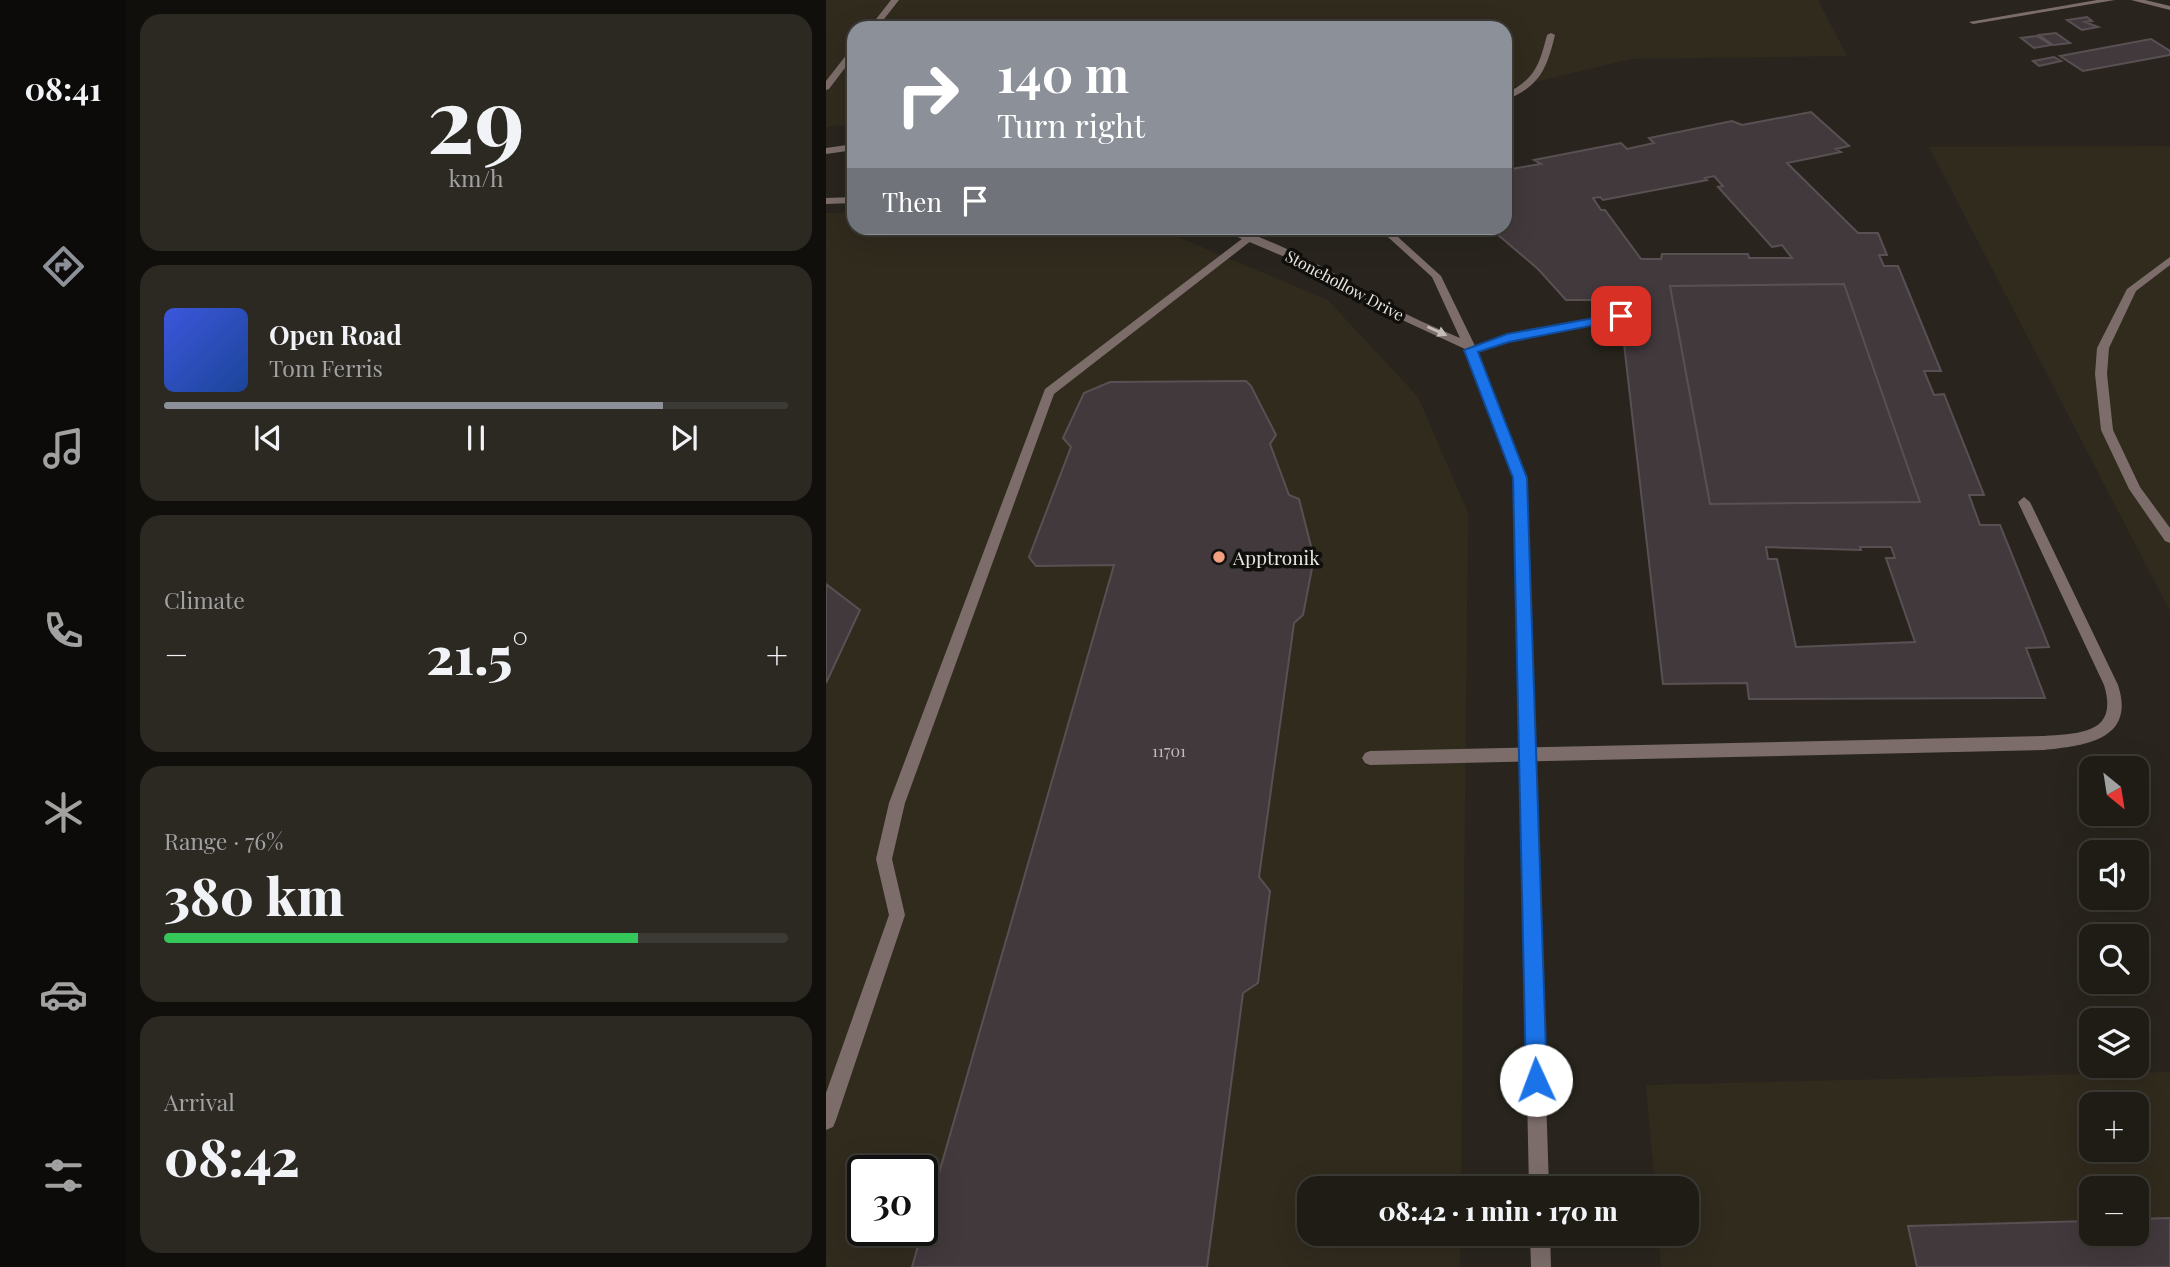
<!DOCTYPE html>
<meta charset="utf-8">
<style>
:root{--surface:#1f1c16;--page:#2c2923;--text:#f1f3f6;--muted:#a1a1a1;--line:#3c3a35;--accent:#8c9099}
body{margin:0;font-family:"Playfair Display",serif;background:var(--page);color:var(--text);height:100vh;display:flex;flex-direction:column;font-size:26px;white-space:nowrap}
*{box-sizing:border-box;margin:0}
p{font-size:23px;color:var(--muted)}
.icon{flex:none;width:38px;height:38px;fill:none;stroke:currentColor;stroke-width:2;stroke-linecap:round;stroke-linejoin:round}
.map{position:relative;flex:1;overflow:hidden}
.drawer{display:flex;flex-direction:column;gap:14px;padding:14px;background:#110f0c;width:700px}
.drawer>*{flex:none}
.top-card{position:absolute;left:21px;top:21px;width:665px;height:214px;border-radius:21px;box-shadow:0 7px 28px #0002,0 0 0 2px var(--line);background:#8c9099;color:#fff;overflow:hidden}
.needle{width:46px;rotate:150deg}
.buttons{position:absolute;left:1253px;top:756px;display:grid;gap:14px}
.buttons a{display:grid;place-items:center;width:70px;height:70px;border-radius:14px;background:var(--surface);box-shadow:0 7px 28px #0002,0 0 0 2px var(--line);font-size:35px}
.speed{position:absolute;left:21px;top:1155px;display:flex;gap:14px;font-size:35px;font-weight:700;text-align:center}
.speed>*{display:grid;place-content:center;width:91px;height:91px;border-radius:50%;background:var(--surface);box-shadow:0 7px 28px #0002,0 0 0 2px var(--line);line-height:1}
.speed .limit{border:4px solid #111;border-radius:10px;background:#fff;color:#111}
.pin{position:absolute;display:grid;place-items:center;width:60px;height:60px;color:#fff;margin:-30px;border-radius:14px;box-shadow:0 4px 10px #0006}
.me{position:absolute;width:77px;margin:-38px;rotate:358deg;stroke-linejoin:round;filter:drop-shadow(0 0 5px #0008)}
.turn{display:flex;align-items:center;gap:24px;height:147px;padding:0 35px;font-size:32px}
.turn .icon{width:91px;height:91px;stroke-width:2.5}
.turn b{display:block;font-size:49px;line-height:60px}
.then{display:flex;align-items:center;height:66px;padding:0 35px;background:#0003;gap:14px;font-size:26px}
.big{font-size:52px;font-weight:800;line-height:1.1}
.drawer .widget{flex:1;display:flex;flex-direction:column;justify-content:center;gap:10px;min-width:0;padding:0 24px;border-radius:21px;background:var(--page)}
.drawer .dial{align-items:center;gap:0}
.dial b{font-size:91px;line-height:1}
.song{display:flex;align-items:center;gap:21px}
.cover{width:84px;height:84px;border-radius:10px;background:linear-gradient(135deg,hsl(230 70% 55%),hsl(220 70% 35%))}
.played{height:7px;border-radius:4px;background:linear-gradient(90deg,var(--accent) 80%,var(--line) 80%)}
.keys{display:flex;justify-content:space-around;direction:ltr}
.heat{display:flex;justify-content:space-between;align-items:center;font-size:38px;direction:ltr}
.charge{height:10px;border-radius:5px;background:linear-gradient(90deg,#34c759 76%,var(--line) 0)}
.trip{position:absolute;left:471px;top:1176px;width:402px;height:70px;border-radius:21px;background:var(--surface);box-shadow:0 7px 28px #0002,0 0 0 2px var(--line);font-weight:800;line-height:70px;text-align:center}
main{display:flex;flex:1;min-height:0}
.dock{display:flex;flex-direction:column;width:126px;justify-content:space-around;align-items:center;background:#0c0b09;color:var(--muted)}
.dock .icon{width:49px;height:49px}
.dock .current{color:var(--accent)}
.dock b{font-size:32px;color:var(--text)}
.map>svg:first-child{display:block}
.built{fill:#312b1e;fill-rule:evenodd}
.building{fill:#42393d;stroke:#595054;stroke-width:2;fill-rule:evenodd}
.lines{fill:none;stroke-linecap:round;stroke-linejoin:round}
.lane{fill:#7c6d6a;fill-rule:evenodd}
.street{fill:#7c6d6a;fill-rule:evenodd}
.oneway{fill:#c3bcb8}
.route{fill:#1a73e8;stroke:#114b97;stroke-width:2}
.poi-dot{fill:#f2a07f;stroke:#100f0b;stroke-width:2.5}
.labels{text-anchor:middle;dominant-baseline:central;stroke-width:7;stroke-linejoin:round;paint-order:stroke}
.far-street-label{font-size:16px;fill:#e9e6e2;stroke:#100f0b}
.number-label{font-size:16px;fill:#bfbbb9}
.poi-label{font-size:19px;fill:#e9e6e2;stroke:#100f0b;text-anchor:start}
</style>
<main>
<nav class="dock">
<b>08:41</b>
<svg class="icon current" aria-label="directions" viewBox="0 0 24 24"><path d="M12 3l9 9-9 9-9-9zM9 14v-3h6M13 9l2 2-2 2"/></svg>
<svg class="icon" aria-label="music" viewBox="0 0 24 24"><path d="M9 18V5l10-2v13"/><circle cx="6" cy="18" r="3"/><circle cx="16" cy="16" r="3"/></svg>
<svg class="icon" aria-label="phone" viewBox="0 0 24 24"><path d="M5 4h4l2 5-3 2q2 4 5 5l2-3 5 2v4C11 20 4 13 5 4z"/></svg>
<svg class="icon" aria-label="climate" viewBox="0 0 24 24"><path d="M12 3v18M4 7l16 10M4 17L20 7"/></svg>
<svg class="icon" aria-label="car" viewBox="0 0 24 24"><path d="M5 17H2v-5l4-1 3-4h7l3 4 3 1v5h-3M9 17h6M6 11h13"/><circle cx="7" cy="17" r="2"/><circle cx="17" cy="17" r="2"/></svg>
<svg class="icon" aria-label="filters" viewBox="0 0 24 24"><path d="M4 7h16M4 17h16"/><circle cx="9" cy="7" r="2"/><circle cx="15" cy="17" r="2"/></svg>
</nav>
<section class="drawer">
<div class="widget dial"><b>29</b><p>km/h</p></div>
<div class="widget">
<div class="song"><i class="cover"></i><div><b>Open Road</b><p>Tom Ferris</p></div></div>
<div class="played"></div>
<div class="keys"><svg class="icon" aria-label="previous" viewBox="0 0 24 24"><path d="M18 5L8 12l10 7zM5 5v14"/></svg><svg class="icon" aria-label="pause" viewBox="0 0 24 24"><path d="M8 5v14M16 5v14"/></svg><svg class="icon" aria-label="next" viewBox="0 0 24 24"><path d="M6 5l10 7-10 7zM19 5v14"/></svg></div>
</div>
<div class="widget"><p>Climate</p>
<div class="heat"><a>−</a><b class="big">21.5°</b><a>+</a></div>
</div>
<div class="widget"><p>Range · 76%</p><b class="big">380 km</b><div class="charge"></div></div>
<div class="widget"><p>Arrival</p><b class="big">08:42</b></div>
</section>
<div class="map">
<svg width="1344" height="1267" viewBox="0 0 1344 1267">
<rect width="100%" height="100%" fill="#29251e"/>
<path class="built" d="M0 0H992L1021 56 805 59 679 89V28H28V124L0 127Z
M1344 146V611L1103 147Z
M0 213H28V228H293L345 234 502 300 592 397 642 513 635 1188H483V1234H634V1267H0ZM37 1171H96V1230H37Z
M1344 1072V1267H835L832 1234H861V1188H829L820 1085ZM1265 1104H1311V1150H1265ZM1265 1188H1311V1234H1265Z"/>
<path class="building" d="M1261 17 1266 21 1259 22 1272 27 1256 30 1241 20Z
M1230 33 1244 43 1227 45 1213 35Z
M1211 36 1225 45 1208 48 1195 38Z
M1325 39 1344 51V55L1257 71 1234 56Z
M1228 57 1235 61 1213 66 1207 61Z
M985 112 1023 146 1010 149 1015 152 961 163 1032 233H1052L1061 255H1053L1058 266H1072L1115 371H1098L1108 395 1118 394 1158 495H1143L1154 525H1174L1223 647 1200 648 1219 698 923 699 921 683 837 684 793 300H740L712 269 664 228H679V170L715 164 708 160 795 143 801 149 828 143 823 138 906 121 916 125ZM888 176 897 186 892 187 946 247 956 245 966 258H923L922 254H836L835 259H815L779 210H775L767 198 774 197 777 200 881 180 879 178ZM1018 284 1094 502 884 504 844 286ZM940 547 1035 550 1034 547H1065L1069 558H1060L1089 642 970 647 951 559H942Z
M1018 284 1094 502 884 504 844 286Z
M420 381 425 386 450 435 444 444 463 495 473 499 488 558 477 615 468 623 433 877 444 891 432 983 417 993 381 1267H86L288 565 210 566 203 557 245 447 237 438 258 393 284 382Z
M0 584 34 610 0 683Z
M1344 1218V1267H1091L1082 1226 1265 1221V1234H1311V1219Z"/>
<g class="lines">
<path class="lane" d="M65 0H73L51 28H43Z
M1271 0H1289L1147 24 1143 22Z
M1305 0H1319L1344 6V10Z
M725 33 729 35C721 68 714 87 679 100V94C709 79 713 66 721 35Z
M25 49H28V56L3 89 0 90V81Z
M421 235 430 237 228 394 79 803 66 859 79 915 10 1120 7 1127 0 1130V1093L63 915 50 859 63 803 219 389Z
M1344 257V265L1310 291 1283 348 1281 374 1287 430 1314 487 1344 528V543L1339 541 1303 489 1275 430 1269 374 1271 348 1301 289Z
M795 313 800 316 799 318 683 341 645 354 639 350 641 348 681 335Z
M1198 497 1204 502 1292 685C1310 740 1259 746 1218 750L544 765 539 763 536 758 539 753 544 751 1218 736C1254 733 1293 734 1278 685L1192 502Z"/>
<path class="street" d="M28 144V150L0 154V148Z
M28 197V203L0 204V198Z
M390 228C432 224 539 292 580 314 598 323 616 330 634 338L606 277 552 228H562L615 276 651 350 700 478 723 1188H703L688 478 639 349 574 319 459 257Z
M704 1234H724L725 1267H705Z"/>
</g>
<defs><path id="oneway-solid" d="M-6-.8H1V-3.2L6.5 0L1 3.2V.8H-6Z" transform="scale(1.75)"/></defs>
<use class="oneway" href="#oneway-solid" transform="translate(611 331) rotate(24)"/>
<path class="route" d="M795 313 799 314V319L683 342 652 352 701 478 721 1080 718 1088 710 1091 703 1088 700 1080 687 478 638 350 681 334Z"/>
<circle class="poi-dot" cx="393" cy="557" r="7"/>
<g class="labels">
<g class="far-street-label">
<text transform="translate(519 285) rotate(28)">Stonehollow Drive</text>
</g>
<g class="number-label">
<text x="343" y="750">11701</text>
</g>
<g class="poi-label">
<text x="407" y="557">Apptronik</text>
</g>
</g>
</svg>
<div class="buttons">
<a><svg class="needle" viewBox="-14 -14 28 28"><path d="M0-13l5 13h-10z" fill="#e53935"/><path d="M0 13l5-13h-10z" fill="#a1a1a1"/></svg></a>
<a><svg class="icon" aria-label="sound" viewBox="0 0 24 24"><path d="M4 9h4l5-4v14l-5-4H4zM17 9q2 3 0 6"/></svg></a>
<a><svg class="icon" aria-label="search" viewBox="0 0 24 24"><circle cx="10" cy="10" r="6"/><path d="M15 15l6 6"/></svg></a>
<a><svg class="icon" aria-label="layers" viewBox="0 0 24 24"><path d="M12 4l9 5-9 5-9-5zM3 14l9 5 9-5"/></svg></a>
<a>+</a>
<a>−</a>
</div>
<div class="speed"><div class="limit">30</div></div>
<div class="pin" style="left:795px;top:316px;background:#d93025"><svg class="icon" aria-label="arrive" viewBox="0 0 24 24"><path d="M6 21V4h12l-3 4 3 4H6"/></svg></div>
<svg class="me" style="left:710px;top:1080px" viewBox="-20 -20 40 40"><circle r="19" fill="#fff"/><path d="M0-13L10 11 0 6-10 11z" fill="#1a73e8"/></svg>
<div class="trip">08:42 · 1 min · 170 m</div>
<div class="top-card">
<div class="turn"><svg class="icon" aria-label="right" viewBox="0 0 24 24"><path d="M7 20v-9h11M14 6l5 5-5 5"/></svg><div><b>140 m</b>Turn right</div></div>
<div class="then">Then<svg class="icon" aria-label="arrive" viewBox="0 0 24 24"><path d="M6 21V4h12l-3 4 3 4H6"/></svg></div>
</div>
</div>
</main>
